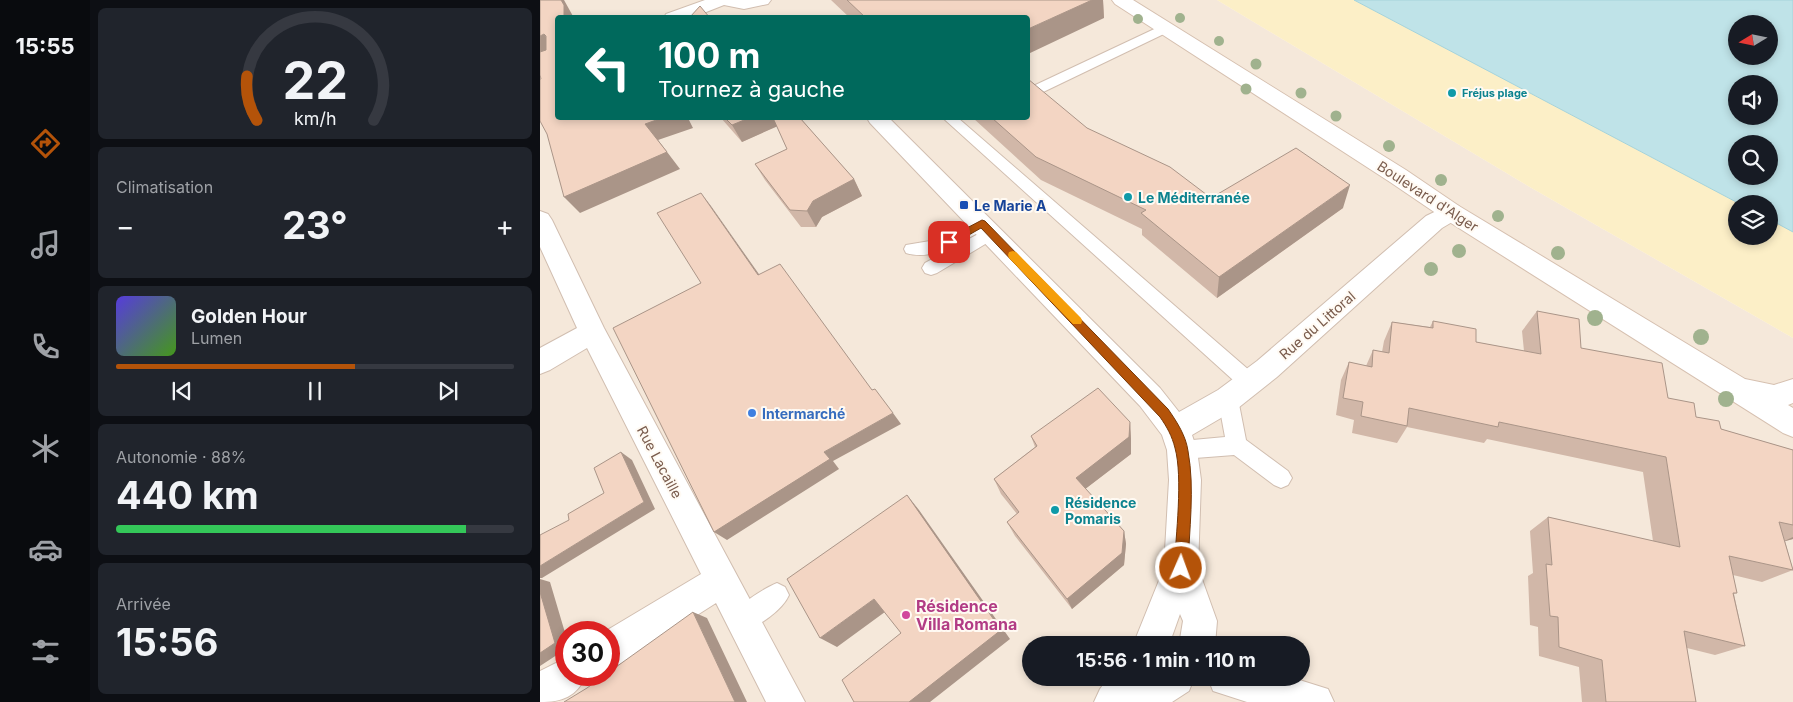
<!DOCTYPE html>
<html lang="fr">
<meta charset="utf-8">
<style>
:root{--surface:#171b24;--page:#20242c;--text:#f1f3f6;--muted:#9ea1a6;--line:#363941;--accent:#b45309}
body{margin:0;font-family:Inter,sans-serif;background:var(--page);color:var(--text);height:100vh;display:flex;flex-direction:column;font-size:19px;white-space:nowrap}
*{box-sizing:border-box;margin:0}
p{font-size:16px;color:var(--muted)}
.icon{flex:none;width:28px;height:28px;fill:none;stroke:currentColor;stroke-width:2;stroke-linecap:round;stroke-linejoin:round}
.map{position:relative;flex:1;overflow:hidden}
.sheet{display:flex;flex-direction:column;gap:8px;padding:8px;background:#0d0f14;width:450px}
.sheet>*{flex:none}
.guide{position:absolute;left:15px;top:15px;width:475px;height:105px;border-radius:5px;box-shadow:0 2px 8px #0003;background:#00695c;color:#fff;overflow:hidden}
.needle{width:32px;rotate:260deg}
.buttons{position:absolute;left:1188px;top:15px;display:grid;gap:10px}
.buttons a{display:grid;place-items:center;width:50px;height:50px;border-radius:50%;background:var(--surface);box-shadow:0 2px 8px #0003;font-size:25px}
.speed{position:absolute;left:15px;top:621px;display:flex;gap:10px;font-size:25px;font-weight:700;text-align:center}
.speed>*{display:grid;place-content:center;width:65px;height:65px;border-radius:50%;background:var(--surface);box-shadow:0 2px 8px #0003;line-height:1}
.speed .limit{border:8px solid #d22;background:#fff;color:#111}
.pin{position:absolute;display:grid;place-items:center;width:42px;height:42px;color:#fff;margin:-21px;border-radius:10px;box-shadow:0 2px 8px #0006}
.me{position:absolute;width:55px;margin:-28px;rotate:2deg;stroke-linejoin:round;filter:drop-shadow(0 0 4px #0008)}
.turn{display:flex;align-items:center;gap:18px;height:105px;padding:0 20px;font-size:22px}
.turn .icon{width:65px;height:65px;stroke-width:2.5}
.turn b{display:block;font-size:35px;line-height:42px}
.big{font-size:38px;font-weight:700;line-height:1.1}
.sheet .widget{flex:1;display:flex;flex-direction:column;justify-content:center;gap:8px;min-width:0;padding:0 18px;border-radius:8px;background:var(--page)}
.sheet .dial{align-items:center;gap:0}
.dial svg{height:130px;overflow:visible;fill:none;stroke:var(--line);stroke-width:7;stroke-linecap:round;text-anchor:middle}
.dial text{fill:var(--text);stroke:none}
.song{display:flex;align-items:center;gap:15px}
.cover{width:60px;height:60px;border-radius:8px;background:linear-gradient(135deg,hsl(250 70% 55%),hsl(100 70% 35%))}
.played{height:5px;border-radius:2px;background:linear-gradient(90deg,var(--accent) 60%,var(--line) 60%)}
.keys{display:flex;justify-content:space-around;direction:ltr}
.heat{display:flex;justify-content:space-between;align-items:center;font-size:28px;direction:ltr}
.charge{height:8px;border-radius:4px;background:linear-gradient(90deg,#34c759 88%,var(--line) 0)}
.trip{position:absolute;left:482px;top:636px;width:288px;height:50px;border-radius:25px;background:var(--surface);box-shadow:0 2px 8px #0003;font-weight:700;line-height:50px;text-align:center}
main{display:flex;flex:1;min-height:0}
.tabs{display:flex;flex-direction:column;width:90px;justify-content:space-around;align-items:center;background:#090b0e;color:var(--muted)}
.tabs .icon{width:35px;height:35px}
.tabs .on{color:var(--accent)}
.tabs b{font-size:22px;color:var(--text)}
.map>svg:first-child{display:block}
.residential{fill:#f5e8da;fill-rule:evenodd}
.sand{fill:#fcefc7}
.water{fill:#bfe3e8;stroke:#a5d3da;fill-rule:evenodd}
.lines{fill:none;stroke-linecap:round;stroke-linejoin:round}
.service-casing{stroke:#d1beb0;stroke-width:2}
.minor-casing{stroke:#d1beb0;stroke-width:2}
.tertiary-casing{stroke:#d1beb0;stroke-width:2}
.secondary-casing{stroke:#d6c0b0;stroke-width:2}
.service{fill:#fff;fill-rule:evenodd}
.minor{fill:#fff;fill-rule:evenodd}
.tertiary{fill:#fff;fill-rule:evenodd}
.secondary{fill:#fff;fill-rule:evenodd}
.tree{fill:#a0b28e}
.wall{fill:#d1b7a8}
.shaded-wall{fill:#aa9588}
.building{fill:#f3d5c3;stroke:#aa9588}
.route{fill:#b45309;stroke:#753606}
.slow{fill:#f59e0b}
.culture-dot{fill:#0f9aa8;stroke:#fffaf3;stroke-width:2}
.transit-dot{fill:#1a4fb4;stroke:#fffaf3;stroke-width:2}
.shop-dot{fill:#3f7fe0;stroke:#fffaf3;stroke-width:2}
.hotel-dot{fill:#d1479c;stroke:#fffaf3;stroke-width:2}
.labels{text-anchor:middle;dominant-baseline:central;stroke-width:4;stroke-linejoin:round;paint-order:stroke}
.far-culture-label{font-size:11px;font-weight:bold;fill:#0d838f;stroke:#fffaf3;text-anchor:start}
.street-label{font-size:14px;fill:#7a5c4d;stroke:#fffaf3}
.culture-label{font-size:14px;font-weight:bold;fill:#0d838f;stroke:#fffaf3;text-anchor:start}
.transit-label{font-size:14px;font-weight:bold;fill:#164399;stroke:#fffaf3;text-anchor:start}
.shop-label{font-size:14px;font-weight:bold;fill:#366cbe;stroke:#fffaf3;text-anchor:start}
.near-hotel-label{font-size:16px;font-weight:bold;fill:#b23c85;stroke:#fffaf3;text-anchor:start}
</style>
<main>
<nav class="tabs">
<b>15:55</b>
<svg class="icon on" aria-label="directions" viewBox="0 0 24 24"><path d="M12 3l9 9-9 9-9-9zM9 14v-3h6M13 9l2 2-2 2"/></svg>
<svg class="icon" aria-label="music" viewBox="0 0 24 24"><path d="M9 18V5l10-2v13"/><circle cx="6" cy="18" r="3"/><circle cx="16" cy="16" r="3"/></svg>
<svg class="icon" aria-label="phone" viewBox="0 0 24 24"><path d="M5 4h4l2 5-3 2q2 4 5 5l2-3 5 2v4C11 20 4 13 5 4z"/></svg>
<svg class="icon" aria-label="climate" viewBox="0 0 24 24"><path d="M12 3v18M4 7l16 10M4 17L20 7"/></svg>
<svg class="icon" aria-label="car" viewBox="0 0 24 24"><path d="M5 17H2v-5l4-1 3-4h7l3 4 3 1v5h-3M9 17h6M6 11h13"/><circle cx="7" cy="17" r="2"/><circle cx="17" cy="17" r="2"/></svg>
<svg class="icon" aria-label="filters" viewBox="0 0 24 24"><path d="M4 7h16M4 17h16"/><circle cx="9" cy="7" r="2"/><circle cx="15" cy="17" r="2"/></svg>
</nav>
<section class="sheet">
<div class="widget dial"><svg viewBox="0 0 100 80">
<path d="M14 69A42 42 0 1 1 86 69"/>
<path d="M14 69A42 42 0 0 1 8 42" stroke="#b45309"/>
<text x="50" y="56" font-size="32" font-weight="700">22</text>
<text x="50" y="72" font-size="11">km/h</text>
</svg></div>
<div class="widget"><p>Climatisation</p>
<div class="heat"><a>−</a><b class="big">23°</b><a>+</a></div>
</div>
<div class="widget">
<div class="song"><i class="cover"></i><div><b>Golden Hour</b><p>Lumen</p></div></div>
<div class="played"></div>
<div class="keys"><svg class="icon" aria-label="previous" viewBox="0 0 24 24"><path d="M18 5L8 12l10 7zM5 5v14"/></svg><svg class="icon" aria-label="pause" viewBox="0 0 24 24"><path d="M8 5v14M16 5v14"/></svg><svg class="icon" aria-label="next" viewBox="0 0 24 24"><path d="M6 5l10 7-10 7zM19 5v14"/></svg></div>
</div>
<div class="widget"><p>Autonomie · 88%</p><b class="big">440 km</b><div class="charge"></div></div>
<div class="widget"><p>Arrivée</p><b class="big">15:56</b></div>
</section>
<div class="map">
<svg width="1253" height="702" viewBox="0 0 1253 702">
<rect width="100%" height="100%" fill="#fdf6ec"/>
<path class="residential" d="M0 0H677L988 186 1253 338V702H0ZM18 18H488V118H18ZM26 632H69V675H26ZM491 645H761V678H491Z"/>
<path class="sand" d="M677 0H814L1200 204H1196V236H1229V219L1253 232V338L988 186Z"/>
<path class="water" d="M814 0H1253V232L1229 219V204H1200ZM1196 24H1229V56H1196ZM1196 84H1229V116H1196ZM1196 144H1229V176H1196Z"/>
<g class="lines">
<defs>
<path id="service" d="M625 24 631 28 630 31 499 94 494 95 488 92 489 88Z
M403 118H418L717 377 720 383 717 389 710 391 703 389Z
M442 217 448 219 450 223 448 227C424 240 394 262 366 253L364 249 366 245 396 240Z
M451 227 457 229 459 233 457 237 397 273 391 275 385 273 382 268 385 263Z
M688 390 695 393 698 399 706 440 748 471 752 478 748 485 741 488 734 485 694 455 642 459 635 457 632 450 635 443 642 441 685 437 678 399 681 393Z
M237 583 245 587 249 595C242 611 218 626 202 633L194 629 190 621C197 605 221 590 237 583Z"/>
<path id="minor" d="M165 0H231L228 4 204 9 184 5 151 18H124L126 14Z
M327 118H349L620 388 639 412 678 390 717 361 886 216 911 204 919 206 923 212 919 218 902 228 737 377 698 408 652 435 657 450 661 480 658 568 677 621 675 645H639L643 621 640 614 629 645H593L624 568 629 480 627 450 622 435 600 406 330 123Z
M0 211 8 214 12 220 64 328 265 702H226L176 603 82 663 69 668V632H64L161 574 47 348 10 370 0 374V348L37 328 0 247Z
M26 658V675H46C37 697 22 702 0 702V671Z"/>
<path id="tertiary" d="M568 678H654L649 691 632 702H554L560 689Z
M668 678H753L788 689 794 702H707L673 691Z"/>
<path id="secondary" d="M572 0H593L866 170 919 206 1205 379 1234 385 1253 379V403L1248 405 1253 408V437L1243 433 903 218 850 182 575 4Z"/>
</defs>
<use href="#service" class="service-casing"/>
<use href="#minor" class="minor-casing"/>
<use href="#tertiary" class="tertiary-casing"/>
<use href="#secondary" class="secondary-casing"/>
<use href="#service" class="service"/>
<use href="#minor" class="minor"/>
<use href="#tertiary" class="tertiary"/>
<use href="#secondary" class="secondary"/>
</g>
<g class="tree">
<circle cx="640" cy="18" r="5"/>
<circle cx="598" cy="19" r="5"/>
<circle cx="679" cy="41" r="5"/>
<circle cx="716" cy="64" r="5.5"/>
<circle cx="706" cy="89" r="5.5"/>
<circle cx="761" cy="93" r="5.5"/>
<circle cx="796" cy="116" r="5.5"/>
<circle cx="849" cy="146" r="6"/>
<circle cx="901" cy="180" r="6"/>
<circle cx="958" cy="216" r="6"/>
<circle cx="919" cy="251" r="7"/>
<circle cx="1018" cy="253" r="7"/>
<circle cx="891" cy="269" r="7"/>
<circle cx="1055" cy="318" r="8"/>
<circle cx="1161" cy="337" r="8"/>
<circle cx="1186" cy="399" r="8"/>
</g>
<path class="wall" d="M291 0H563L564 18H310Z
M181 118H260L314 179 322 196 282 217 276 227H261L225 180 215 164 247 149 237 126 202 142Z
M433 118H488L547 128 671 198 803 208 677 298 602 235V229L501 180Z
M997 311 1041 348 1128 398 1156 417 1181 429 1253 450V539L1245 541 1253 570 1222 582 1193 575 1197 593 1194 594 1205 646 1175 655 1147 648 1156 702H1042L1039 667 999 656 998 627 990 625 988 576 993 573 990 531 1008 517 1113 541 1103 472 947 439 944 443 867 427 857 443 812 433 814 420 796 415 801 380 809 362 826 366 833 350 842 352 844 341 852 322 890 327 893 321 936 342 984 351 982 331Z
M590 422 591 439V454L545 489 584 531 586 544 584 565 532 609 475 536 467 522 477 514 461 494 454 479 495 447 491 436Z"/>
<path class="shaded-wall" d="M21 0H24L34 18H24Z
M552 0H563L564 18 488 54V29Z
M4 34 17 51 0 52V36Z
M122 118H148L153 128 118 140 140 169 40 213 24 197 105 124Z
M209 118H234L238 126 202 142 192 125Z
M314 179 322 196 282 217 276 227 267 211 273 201Z
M810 185 803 208 677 298 679 277Z
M161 193 171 206 228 287 218 275Z
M353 413 361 424 293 461 299 469 187 540 174 532 284 452Z
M590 422 591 439V454L540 493 536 478Z
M81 452 92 460 115 509 2 578H0V566L104 502Z
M367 495 379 510 470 639 390 702H369Z
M584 531 586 544 584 565 532 609 527 599Z
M1253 537V539L1242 542Z
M0 579 10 582 26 636V649L0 666Z
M334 599 349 609 297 647 280 638Z
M153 612 167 618 207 702H195Z"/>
<path class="building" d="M0 0H21L24 5V18H18V118H122L105 124 127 152 24 197 7 134 0 121V79H1L0 75V52L6 50V36L4 34 0 36Z
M307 0H552L488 29V18H326Z
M160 6 170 18H148L150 17Z
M488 79 547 128 630 167 671 198 756 148 810 185 679 277 601 213 606 210 496 157 452 118H488Z
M185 118H209L192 125Z
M233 118H260L314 179 273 201 267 211 250 210 215 164 247 149Z
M161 193 218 275 240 264 332 390 335 389 353 413 284 452 290 459 174 532 73 328 161 283 117 213Z
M997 311 1039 319 1041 348 1122 363 1128 398 1154 403 1156 417 1179 421 1181 429 1253 450V525L1239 522 1253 570 1189 556 1197 593H1193L1205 646 1144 631 1156 702H1066L1062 660 1019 647 1018 617 1010 616 1006 564 1012 565 1008 517 1140 547 1126 457 959 422 958 427 869 408 867 426 821 416 823 402 803 398 809 362 832 367 833 350 849 353 852 322 893 328V321L936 329V342L1001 354Z
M558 388 590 422 589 437 536 478 584 531 582 553 527 599 467 522 479 512 454 479 497 446 491 436Z
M81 452 104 502 0 566V535L29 520 28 514 64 493 54 468Z
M367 495 461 630 369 702H314L302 680 361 633 334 599 280 638 247 579Z
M0 592 15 643 0 653Z
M153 612 195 702H24L47 688 65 675H69V672Z"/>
<path class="route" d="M442 220 445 221 628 409C637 422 646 436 648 451 655 489 649 530 648 568L646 573 641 575 636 573 634 568C636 536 643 477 635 448 632 436 627 427 620 417L441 228 413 244H406V239Z"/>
<path class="slow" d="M473 251 476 252 541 318 542 321 541 324H533L469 258 468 255 469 252Z"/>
<g class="culture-dot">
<circle cx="912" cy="93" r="5"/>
<circle cx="588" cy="197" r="5"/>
<circle cx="515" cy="510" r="5"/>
</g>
<rect class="transit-dot" x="419" y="200" width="10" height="10" rx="2.5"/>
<circle class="shop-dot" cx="212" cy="413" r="5"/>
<circle class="hotel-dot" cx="366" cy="615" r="5"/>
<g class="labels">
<g class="far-culture-label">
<text x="922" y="93">Fréjus plage</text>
</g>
<g class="street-label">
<text transform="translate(888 196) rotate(33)">Boulevard d'Alger</text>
<text transform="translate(777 325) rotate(-41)">Rue du Littoral</text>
<text transform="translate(120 462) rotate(62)">Rue Lacaille</text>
</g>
<g class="culture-label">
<text x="598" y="197">Le Méditerranée</text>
<text x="525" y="502">Résidence<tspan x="525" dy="16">Pomaris</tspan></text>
</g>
<g class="transit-label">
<text x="434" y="205">Le Marie A</text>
</g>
<g class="shop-label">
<text x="222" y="413">Intermarché</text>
</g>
<g class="near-hotel-label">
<text x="376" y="606">Résidence<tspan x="376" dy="18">Villa Romana</tspan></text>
</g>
</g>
</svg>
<div class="buttons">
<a><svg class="needle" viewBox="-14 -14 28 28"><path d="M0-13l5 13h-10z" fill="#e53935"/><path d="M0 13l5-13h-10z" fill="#9ea1a6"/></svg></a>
<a><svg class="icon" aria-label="sound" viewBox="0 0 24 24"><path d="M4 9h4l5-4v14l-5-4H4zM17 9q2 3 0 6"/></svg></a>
<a><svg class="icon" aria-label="search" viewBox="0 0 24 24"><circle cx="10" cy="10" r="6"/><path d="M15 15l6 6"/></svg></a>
<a><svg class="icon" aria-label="layers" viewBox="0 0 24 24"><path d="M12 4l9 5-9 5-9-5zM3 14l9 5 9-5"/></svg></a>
</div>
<div class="speed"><div class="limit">30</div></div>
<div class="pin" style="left:409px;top:242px;background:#d93025"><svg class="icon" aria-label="arrive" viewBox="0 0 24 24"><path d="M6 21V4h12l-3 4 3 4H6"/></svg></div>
<svg class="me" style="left:641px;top:568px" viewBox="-20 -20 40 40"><circle r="17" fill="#b45309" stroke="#fff" stroke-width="3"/><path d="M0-11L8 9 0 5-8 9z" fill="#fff"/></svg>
<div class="trip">15:56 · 1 min · 110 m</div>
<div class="guide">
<div class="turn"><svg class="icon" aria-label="left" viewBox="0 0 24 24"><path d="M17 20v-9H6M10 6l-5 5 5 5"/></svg><div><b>100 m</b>Tournez à gauche</div></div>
</div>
</div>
</main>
